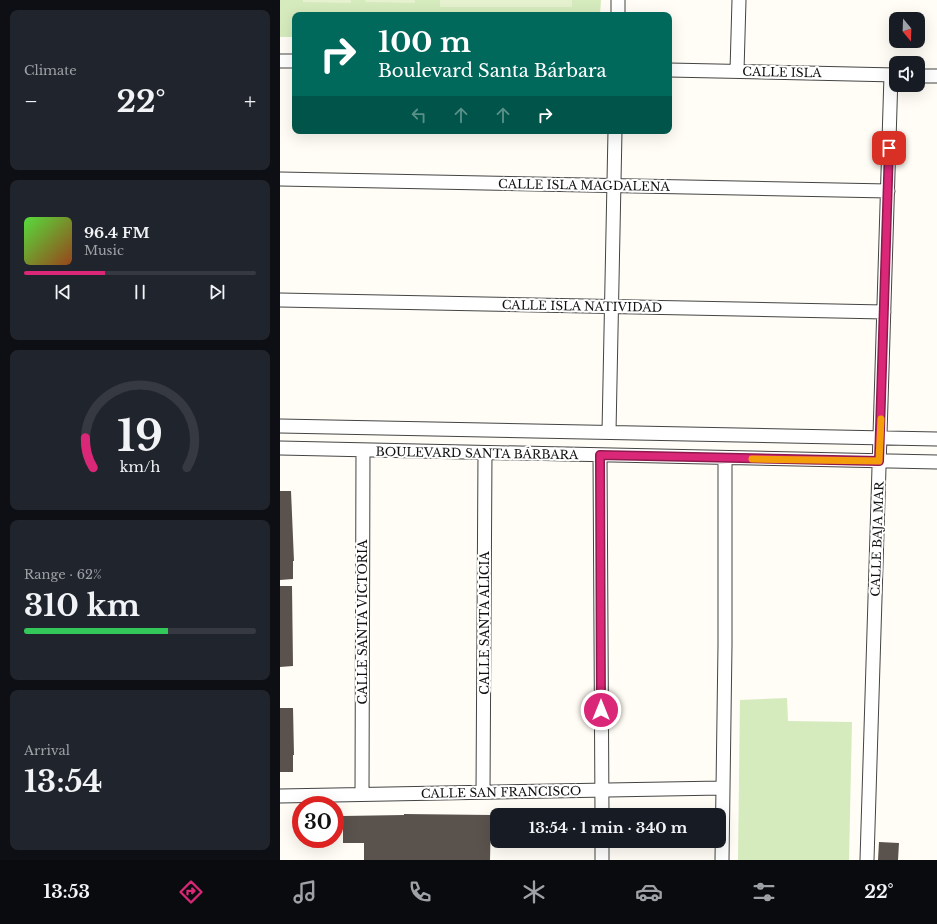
<!DOCTYPE html>
<meta charset="utf-8">
<style>
:root{--surface:#171b24;--page:#20242c;--text:#f1f3f6;--muted:#9ea1a6;--line:#363941;--accent:#db2777}
body{margin:0;font-family:"Libre Baskerville",serif;background:var(--page);color:var(--text);height:100vh;display:flex;flex-direction:column;font-size:15px;white-space:nowrap}
*{box-sizing:border-box;margin:0}
p{font-size:13px;color:var(--muted)}
.icon{flex:none;width:22px;height:22px;fill:none;stroke:currentColor;stroke-width:2;stroke-linecap:round;stroke-linejoin:round}
.map{position:relative;flex:1;overflow:hidden}
.sheet{display:flex;flex-direction:column;gap:10px;padding:10px;background:#0d0f14;width:280px}
.sheet>*{flex:none}
.banner{position:absolute;left:12px;top:12px;width:380px;height:122px;border-radius:8px;box-shadow:0 4px 16px #0002;background:#00695c;color:#fff;overflow:hidden}
.needle{width:26px;rotate:161deg}
.tools{position:absolute;left:609px;top:12px;display:grid;gap:8px}
.tools a{display:grid;place-items:center;width:36px;height:36px;border-radius:8px;background:var(--surface);box-shadow:0 4px 16px #0002;font-size:20px}
.speed{position:absolute;left:12px;top:796px;display:flex;gap:8px;font-size:20px;font-weight:700;text-align:center}
.speed>*{display:grid;place-content:center;width:52px;height:52px;border-radius:50%;background:var(--surface);box-shadow:0 4px 16px #0002;line-height:1}
.speed .limit{border:6px solid #d22;background:#fff;color:#111}
.pin{position:absolute;display:grid;place-items:center;width:34px;height:34px;color:#fff;margin:-17px;border-radius:8px;box-shadow:0 2px 6px #0006}
.me{position:absolute;width:44px;margin:-22px;rotate:0deg;stroke-linejoin:round;filter:drop-shadow(0 0 3px #0008)}
.turn{display:flex;align-items:center;gap:14px;height:84px;padding:0 20px;font-size:18px}
.turn .icon{width:52px;height:52px;stroke-width:2.5}
.turn b{display:block;font-size:28px;line-height:34px}
.lanes{display:flex;align-items:center;height:38px;padding:0 20px;background:#0003;justify-content:center;gap:20px;direction:ltr}
.lanes .off{opacity:.35}
.big{font-size:30px;font-weight:700;line-height:1.1}
.sheet .card{flex:1;display:flex;flex-direction:column;justify-content:center;gap:6px;min-width:0;padding:0 14px;border-radius:8px;background:var(--page)}
.sheet .dial{align-items:center;gap:0}
.dial svg{height:104px;overflow:visible;fill:none;stroke:var(--line);stroke-width:7;stroke-linecap:round;text-anchor:middle}
.dial text{fill:var(--text);stroke:none}
.song{display:flex;align-items:center;gap:12px}
.cover{width:48px;height:48px;border-radius:6px;background:linear-gradient(135deg,hsl(110 70% 55%),hsl(20 70% 35%))}
.played{height:4px;border-radius:2px;background:linear-gradient(90deg,var(--accent) 35%,var(--line) 35%)}
.keys{display:flex;justify-content:space-around;direction:ltr}
.heat{display:flex;justify-content:space-between;align-items:center;font-size:22px;direction:ltr}
.charge{height:6px;border-radius:3px;background:linear-gradient(90deg,#34c759 62%,var(--line) 0)}
.trip{position:absolute;left:210px;top:808px;width:236px;height:40px;border-radius:8px;background:var(--surface);box-shadow:0 4px 16px #0002;font-weight:700;line-height:40px;text-align:center}
.tabs{display:flex;height:64px;justify-content:space-around;align-items:center;background:#090b0e;color:var(--muted)}
.tabs .icon{width:28px;height:28px}
.tabs .on{color:var(--accent)}
.tabs b{font-size:18px;color:var(--text)}
main{display:flex;flex:1;min-height:0}
.map>svg:first-child{display:block}
.green{fill:#d5ebbd}
.pitch{fill:#e6f2cf}
.building{fill:#5a524d}
.lines{fill:none;stroke-linecap:round;stroke-linejoin:round}
.minor-casing{stroke:#444;stroke-width:15}
.minor{stroke:#fff;stroke-width:13}
.route-casing{stroke:#8e194d;stroke-width:10}
.route{stroke:#db2777;stroke-width:7}
.slow{stroke:#f59e0b;stroke-width:7}
.labels{text-anchor:middle;dominant-baseline:central;stroke-width:4;stroke-linejoin:round;paint-order:stroke}
.street-label{font-size:12px;fill:#111;stroke:#fff}
</style>
<main>
<section class="sheet">
<div class="card"><p>Climate</p>
<div class="heat"><a>−</a><b class="big">22°</b><a>+</a></div>
</div>
<div class="card">
<div class="song"><i class="cover"></i><div><b>96.4 FM</b><p>Music</p></div></div>
<div class="played"></div>
<div class="keys"><svg class="icon" aria-label="previous" viewBox="0 0 24 24"><path d="M18 5L8 12l10 7zM5 5v14"/></svg><svg class="icon" aria-label="pause" viewBox="0 0 24 24"><path d="M8 5v14M16 5v14"/></svg><svg class="icon" aria-label="next" viewBox="0 0 24 24"><path d="M6 5l10 7-10 7zM19 5v14"/></svg></div>
</div>
<div class="card dial"><svg viewBox="0 0 100 80">
<path d="M14 69A42 42 0 1 1 86 69"/>
<path d="M14 69A42 42 0 0 1 8 46" stroke="#db2777"/>
<text x="50" y="56" font-size="32" font-weight="700">19</text>
<text x="50" y="72" font-size="11">km/h</text>
</svg></div>
<div class="card"><p>Range · 62%</p><b class="big">310 km</b><div class="charge"></div></div>
<div class="card"><p>Arrival</p><b class="big">13:54</b></div>
</section>
<div class="map">
<svg width="657" height="860" viewBox="0 0 657 860">
<rect width="100%" height="100%" fill="#fffdf5"/>
<path class="green" d="M0 0H321L320 15H15V37H0Z
M507 698 508 721 572 722 569 860H458L460 700Z"/>
<path class="pitch" d="M23 0H71V3L23 2Z
M86 0H135V3L85 2Z
M160 0H292V7H160Z"/>
<path class="building" d="M0 491H11L14 561H13V579L0 580Z
M0 586H12L13 666 0 667Z
M0 708H13L14 755H13V772H0Z
M124 814 211 815 210 860H84V843H63V816L124 815Z
M599 842 619 843 618 860H598Z"/>
<g class="lines">
<defs>
<path id="minor" d="M338 15V0
M0 61H15
M389 70 616 75
M457 71 459 0
M638 76H657
M0 179 608 191
M0 300 604 312
M0 426 657 439
M329 432 335 131
M0 448 657 462
M320 455 322 815
M203 792 205 453
M82 794 83 450
M0 796 442 788
M322 841V860
M442 860 445 645V458
M587 860 611 75"/>
</defs>
<use href="#minor" class="minor-casing"/>
<use href="#minor" class="minor"/>
</g>
<g class="lines">
<defs>
<path id="route" d="M321 710 320 455 599 461 609 148"/>
</defs>
<use href="#route" class="route-casing"/>
<use href="#route" class="route"/>
<path class="slow" d="M472 459 599 461 601 419"/>
</g>
<g class="labels">
<g class="street-label">
<text transform="translate(502 72) rotate(1)">CALLE ISLA</text>
<text transform="translate(304 185) rotate(1)">CALLE ISLA MAGDALENA</text>
<text transform="translate(302 306) rotate(1)">CALLE ISLA NATIVIDAD</text>
<text transform="translate(197 453) rotate(1)">BOULEVARD SANTA BÁRBARA</text>
<text transform="translate(597 539) rotate(-88)">CALLE BAJA MAR</text>
<text transform="translate(82 622) rotate(-90)">CALLE SANTA VICTORIA</text>
<text transform="translate(204 623) rotate(-90)">CALLE SANTA ALICIA</text>
<text transform="translate(221 792) rotate(-1)">CALLE SAN FRANCISCO</text>
</g>
</g>
</svg>
<div class="tools">
<a><svg class="needle" viewBox="-14 -14 28 28"><path d="M0-13l5 13h-10z" fill="#e53935"/><path d="M0 13l5-13h-10z" fill="#9ea1a6"/></svg></a>
<a><svg class="icon" aria-label="sound" viewBox="0 0 24 24"><path d="M4 9h4l5-4v14l-5-4H4zM17 9q2 3 0 6"/></svg></a>
</div>
<div class="speed"><div class="limit">30</div></div>
<div class="pin" style="left:609px;top:148px;background:#d93025"><svg class="icon" aria-label="arrive" viewBox="0 0 24 24"><path d="M6 21V4h12l-3 4 3 4H6"/></svg></div>
<svg class="me" style="left:321px;top:710px" viewBox="-20 -20 40 40"><circle r="17" fill="#db2777" stroke="#fff" stroke-width="3"/><path d="M0-11L8 9 0 5-8 9z" fill="#fff"/></svg>
<div class="trip">13:54 · 1 min · 340 m</div>
<div class="banner">
<div class="turn"><svg class="icon" aria-label="right" viewBox="0 0 24 24"><path d="M7 20v-9h11M14 6l5 5-5 5"/></svg><div><b>100 m</b>Boulevard Santa Bárbara</div></div>
<div class="lanes"><svg class="icon off" aria-label="left" viewBox="0 0 24 24"><path d="M17 20v-9H6M10 6l-5 5 5 5"/></svg><svg class="icon off" aria-label="ahead" viewBox="0 0 24 24"><path d="M12 20V5M6 11l6-6 6 6"/></svg><svg class="icon off" aria-label="ahead" viewBox="0 0 24 24"><path d="M12 20V5M6 11l6-6 6 6"/></svg><svg class="icon" aria-label="right" viewBox="0 0 24 24"><path d="M7 20v-9h11M14 6l5 5-5 5"/></svg></div>
</div>
</div>
</main>
<nav class="tabs">
<b>13:53</b>
<svg class="icon on" aria-label="directions" viewBox="0 0 24 24"><path d="M12 3l9 9-9 9-9-9zM9 14v-3h6M13 9l2 2-2 2"/></svg>
<svg class="icon" aria-label="music" viewBox="0 0 24 24"><path d="M9 18V5l10-2v13"/><circle cx="6" cy="18" r="3"/><circle cx="16" cy="16" r="3"/></svg>
<svg class="icon" aria-label="phone" viewBox="0 0 24 24"><path d="M5 4h4l2 5-3 2q2 4 5 5l2-3 5 2v4C11 20 4 13 5 4z"/></svg>
<svg class="icon" aria-label="climate" viewBox="0 0 24 24"><path d="M12 3v18M4 7l16 10M4 17L20 7"/></svg>
<svg class="icon" aria-label="car" viewBox="0 0 24 24"><path d="M5 17H2v-5l4-1 3-4h7l3 4 3 1v5h-3M9 17h6M6 11h13"/><circle cx="7" cy="17" r="2"/><circle cx="17" cy="17" r="2"/></svg>
<svg class="icon" aria-label="filters" viewBox="0 0 24 24"><path d="M4 7h16M4 17h16"/><circle cx="9" cy="7" r="2"/><circle cx="15" cy="17" r="2"/></svg>
<b>22°</b>
</nav>
